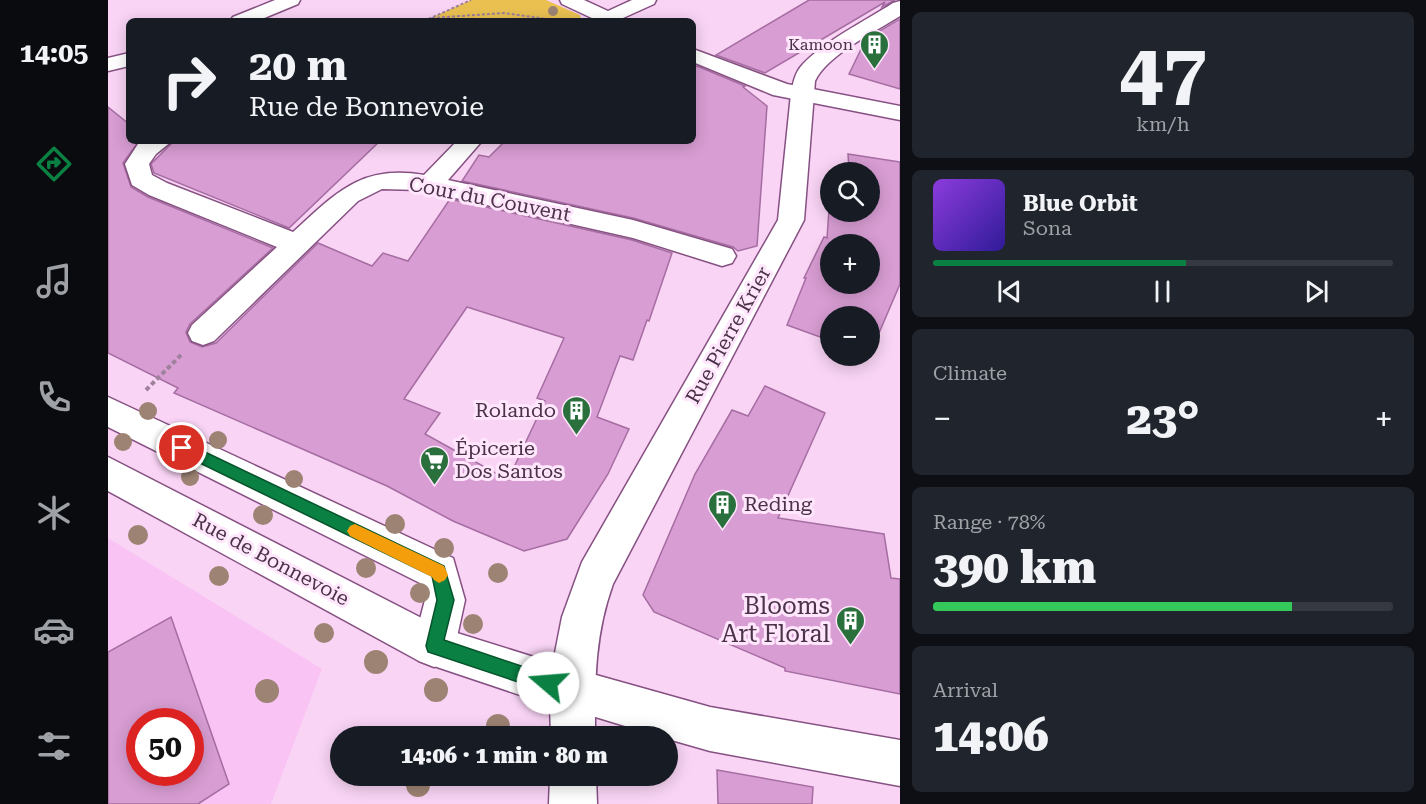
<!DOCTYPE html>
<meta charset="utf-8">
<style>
:root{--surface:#171b24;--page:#20242c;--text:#f1f3f6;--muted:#9ea1a6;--line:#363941;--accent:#0b8043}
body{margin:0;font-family:"Roboto Serif",serif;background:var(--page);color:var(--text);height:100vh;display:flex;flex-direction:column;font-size:22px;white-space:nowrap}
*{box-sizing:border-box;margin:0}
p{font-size:20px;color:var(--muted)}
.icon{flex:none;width:33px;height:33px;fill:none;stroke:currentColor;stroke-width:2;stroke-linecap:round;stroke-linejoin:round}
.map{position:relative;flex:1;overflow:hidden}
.panel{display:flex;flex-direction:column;gap:12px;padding:12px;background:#0d0f14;width:526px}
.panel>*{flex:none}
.guide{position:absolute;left:18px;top:18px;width:570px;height:126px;border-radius:9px;box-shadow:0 3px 15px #0003;background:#171b24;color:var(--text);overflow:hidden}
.fabs{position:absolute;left:712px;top:162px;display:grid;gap:12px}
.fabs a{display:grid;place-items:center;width:60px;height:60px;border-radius:50%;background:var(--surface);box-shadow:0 3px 15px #0003;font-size:30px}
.speed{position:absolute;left:18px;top:708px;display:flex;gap:12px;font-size:30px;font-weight:700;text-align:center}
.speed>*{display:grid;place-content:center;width:78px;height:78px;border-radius:50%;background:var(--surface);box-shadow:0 3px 15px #0003;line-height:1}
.speed .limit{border:9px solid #d22;background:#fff;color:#111}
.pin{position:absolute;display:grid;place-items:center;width:51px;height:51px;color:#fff;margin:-26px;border:3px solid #fff;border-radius:50%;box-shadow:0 2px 6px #0007}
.me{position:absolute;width:66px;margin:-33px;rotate:288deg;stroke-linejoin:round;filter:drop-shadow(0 0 4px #0008)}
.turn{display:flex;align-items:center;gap:21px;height:126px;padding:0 24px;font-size:27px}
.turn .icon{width:78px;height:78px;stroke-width:2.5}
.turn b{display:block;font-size:42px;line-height:51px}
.big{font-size:45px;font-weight:800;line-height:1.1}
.panel .tile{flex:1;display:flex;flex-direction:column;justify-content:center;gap:9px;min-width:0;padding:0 21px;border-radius:9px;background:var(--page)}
.panel .dial{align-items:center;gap:0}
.dial b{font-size:78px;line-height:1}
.song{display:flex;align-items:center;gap:18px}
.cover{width:72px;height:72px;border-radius:9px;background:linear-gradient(135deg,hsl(270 70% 55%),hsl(250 70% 35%))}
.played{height:6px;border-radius:3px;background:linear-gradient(90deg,var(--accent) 55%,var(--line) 55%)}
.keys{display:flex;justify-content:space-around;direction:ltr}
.heat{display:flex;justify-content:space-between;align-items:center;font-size:33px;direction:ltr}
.charge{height:9px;border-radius:4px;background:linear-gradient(90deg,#34c759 78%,var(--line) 0)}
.trip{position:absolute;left:222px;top:726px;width:348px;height:60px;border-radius:30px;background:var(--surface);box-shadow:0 3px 15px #0003;font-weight:800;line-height:60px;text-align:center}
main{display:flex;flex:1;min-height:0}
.tabs{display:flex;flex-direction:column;width:108px;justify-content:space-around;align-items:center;background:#090b0e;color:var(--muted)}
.tabs .icon{width:42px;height:42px}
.tabs .current{color:var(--accent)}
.tabs b{font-size:27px;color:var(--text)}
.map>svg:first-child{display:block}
.built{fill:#f9c4f4;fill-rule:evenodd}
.green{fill:#eac151}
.building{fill:#d89dd3;stroke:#a56da1;stroke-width:1.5;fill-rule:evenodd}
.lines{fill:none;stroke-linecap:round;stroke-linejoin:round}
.minor-casing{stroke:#865182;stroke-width:3}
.tertiary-casing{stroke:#865182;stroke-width:3}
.secondary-casing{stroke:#865182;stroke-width:3}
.path-far1{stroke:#9f819c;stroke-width:2;stroke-dasharray:3 2;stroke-linecap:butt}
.path{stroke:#9f819c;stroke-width:4;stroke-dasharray:4.5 3;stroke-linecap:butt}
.minor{fill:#fff;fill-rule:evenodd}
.tertiary{fill:#fff;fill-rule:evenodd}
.secondary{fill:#fff;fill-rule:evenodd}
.tree{fill:#9d8373}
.route{fill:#0b8043;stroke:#07532c;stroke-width:1.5}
.slow{fill:#f59e0b}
.labels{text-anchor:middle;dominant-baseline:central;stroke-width:6;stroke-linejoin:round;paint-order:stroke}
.far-poi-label{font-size:16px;fill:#4a3248;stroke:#ffe6fc;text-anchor:end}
.street-label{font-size:20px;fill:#4a3248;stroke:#ffe6fc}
.poi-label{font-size:20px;fill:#4a3248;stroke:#ffe6fc;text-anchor:start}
.near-poi-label{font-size:24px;fill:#4a3248;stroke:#ffe6fc;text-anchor:end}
</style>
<main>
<nav class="tabs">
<b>14:05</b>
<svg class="icon current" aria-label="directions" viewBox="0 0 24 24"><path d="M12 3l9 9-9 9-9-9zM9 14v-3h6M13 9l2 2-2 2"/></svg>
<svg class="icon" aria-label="music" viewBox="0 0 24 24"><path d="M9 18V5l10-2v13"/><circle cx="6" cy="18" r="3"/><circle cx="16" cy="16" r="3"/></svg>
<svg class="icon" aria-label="phone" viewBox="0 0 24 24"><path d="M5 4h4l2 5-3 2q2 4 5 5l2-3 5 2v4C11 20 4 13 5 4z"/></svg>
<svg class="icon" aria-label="climate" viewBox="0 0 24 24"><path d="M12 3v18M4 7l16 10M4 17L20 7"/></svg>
<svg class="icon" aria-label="car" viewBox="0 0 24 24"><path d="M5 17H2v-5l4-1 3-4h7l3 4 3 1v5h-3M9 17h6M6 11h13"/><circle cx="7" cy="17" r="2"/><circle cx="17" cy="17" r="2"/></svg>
<svg class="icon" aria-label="filters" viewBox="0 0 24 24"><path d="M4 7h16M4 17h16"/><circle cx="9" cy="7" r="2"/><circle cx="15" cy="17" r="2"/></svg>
</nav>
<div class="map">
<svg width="792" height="804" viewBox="0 0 792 804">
<rect width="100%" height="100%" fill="#f9d4f5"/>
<path class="built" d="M0 538 214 669 163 804H0ZM32 722H82V772H32Z"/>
<path class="green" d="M363 0H438L472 15 474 21H316Z"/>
<path class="building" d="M701 0H787L774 7 777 2 657 73 608 55Z
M792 19V89L741 74 758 39Z
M589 66 637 86 635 87 659 106 649 246 630 251 625 247 525 218 354 181 371 155 381 157 397 141H585V68Z
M0 107 21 124V141H31L15 163 23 187 40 197 165 248 82 324 78 332 82 342 94 347 108 343 210 243 264 266 275 253 300 261 342 199 524 240 564 253 541 321 539 320 525 360 512 356 489 417 521 429 500 474 459 539 416 551 345 521 279 486 66 393 70 388 0 353ZM359 307 456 338 429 398 437 401 400 480 317 434 332 413 296 399Z
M66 141H272L181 228 46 173 43 164Z
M740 154 792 162V284L762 354V316H723V341L679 325 698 278H696L716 237 719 238 722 195 723 212H762V172H741ZM723 244H762V284H723Z
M657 386 717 413 670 518 776 534 783 578 792 579V694L677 671V668L546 612 535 595 587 474 624 410 640 416Z
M63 617 121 784 90 804H0V652ZM32 722H82V772H32Z
M609 770 705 787 704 804H610Z"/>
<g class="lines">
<defs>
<path id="minor" d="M452 0H476L500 11 524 0H548L546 4 515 18 517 21H484L486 19 454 4Z
M585 49 679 84 792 106V120L665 95 585 62Z
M35 141H64L48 154 41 164 44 175 59 183 185 232C228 193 253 164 316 175L349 141H374L340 180 525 220 624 249 628 256 624 263 614 266 525 238 312 190 274 189 250 201 106 341 95 345 84 341 80 333 84 325 169 247 41 195 24 185 17 164 30 144Z
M0 397 345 558 357 600 347 646 341 661 326 667 311 661 305 646 317 600 314 584 0 427Z"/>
<path id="tertiary" d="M463 668 602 707 792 740V786L602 751 560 739V736H550L448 705 441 690 448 675Z"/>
<path id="secondary" d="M167 0H192L190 4 149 21H122L125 17Z
M792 1V16C767 32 719 55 707 81L696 220 505 584C486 637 487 682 487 736H443L442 705 311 661 0 491V457L333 628 445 663 454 617 474 562 670 220 683 94C685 83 687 72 695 64 718 40 757 21 785 3Z
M21 53V66L0 71V58Z
M442 776H488L489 804H441Z"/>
</defs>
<use href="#minor" class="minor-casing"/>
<use href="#tertiary" class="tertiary-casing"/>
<use href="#secondary" class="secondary-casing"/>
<path class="path-far1" d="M324 18 396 13 439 19
M316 21 363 0"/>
<path class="path" d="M38 390 73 355"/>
<use href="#minor" class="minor"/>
<use href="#tertiary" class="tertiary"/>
<use href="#secondary" class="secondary"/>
</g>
<g class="tree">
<circle cx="445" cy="11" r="5"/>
<circle cx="40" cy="411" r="9"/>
<circle cx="110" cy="440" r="9"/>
<circle cx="15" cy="442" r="9"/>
<circle cx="82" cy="477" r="9"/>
<circle cx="186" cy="479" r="9"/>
<circle cx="155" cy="515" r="10"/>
<circle cx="287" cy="524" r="10"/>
<circle cx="30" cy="535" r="10"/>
<circle cx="336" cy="548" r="10"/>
<circle cx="258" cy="568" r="10"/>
<circle cx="390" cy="573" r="10"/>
<circle cx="111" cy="576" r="10"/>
<circle cx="312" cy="593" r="10"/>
<circle cx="365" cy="624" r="10"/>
<circle cx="216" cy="633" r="10"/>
<circle cx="268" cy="662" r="12"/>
<circle cx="328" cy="690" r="12"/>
<circle cx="159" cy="691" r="12"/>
<circle cx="390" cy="726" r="12"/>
<circle cx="310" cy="785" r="12"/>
</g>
<path class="route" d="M74 441 336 566 346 600 336 640 446 677 449 683 446 689 440 692 320 652 318 646 329 600 324 576 69 452 67 448 69 443Z"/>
<path class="slow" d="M247 524 336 566 340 575 337 580 331 583 326 580 324 577 242 536 239 531 242 526Z"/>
<defs>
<symbol id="building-pin" viewBox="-11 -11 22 30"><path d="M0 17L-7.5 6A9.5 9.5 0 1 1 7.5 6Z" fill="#2a703c" stroke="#ffe6fc"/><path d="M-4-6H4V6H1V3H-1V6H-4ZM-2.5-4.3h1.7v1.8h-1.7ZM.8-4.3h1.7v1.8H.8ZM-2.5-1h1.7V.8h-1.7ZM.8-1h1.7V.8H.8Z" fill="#fff"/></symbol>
<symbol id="supermarket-pin" viewBox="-11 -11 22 30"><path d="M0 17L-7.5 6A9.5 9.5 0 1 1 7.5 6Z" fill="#2a703c" stroke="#ffe6fc"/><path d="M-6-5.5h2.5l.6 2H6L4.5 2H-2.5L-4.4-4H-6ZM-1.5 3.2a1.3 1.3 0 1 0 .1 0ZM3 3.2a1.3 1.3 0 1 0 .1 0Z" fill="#fff"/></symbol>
</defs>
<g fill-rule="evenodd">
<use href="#building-pin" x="750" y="28" width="33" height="45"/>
<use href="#building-pin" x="452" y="394" width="33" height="45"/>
<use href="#supermarket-pin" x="310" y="444" width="33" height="45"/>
<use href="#building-pin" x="598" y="488" width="33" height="45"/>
<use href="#building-pin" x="726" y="604" width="33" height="45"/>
</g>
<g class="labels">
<g class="far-poi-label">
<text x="745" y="44">Kamoon</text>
</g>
<g class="street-label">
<text transform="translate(382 199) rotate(11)">Cour du Couvent</text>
<text transform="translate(620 335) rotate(-61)">Rue Pierre Krier</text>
<text transform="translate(163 559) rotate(28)">Rue de Bonnevoie</text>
</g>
<g class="poi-label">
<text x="448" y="410" text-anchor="end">Rolando</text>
<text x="347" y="448">Épicerie<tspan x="347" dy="23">Dos Santos</tspan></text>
<text x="636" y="504">Reding</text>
</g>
<g class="near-poi-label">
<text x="722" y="606">Blooms<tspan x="722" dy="28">Art Floral</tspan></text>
</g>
</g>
</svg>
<div class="fabs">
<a><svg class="icon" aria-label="search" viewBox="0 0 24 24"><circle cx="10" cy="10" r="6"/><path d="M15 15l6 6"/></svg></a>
<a>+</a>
<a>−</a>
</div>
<div class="speed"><div class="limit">50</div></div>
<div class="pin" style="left:74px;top:448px;background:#d93025"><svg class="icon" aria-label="arrive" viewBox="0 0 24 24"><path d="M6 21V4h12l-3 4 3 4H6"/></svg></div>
<svg class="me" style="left:440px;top:683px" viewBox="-20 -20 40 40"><circle r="19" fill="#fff"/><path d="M0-13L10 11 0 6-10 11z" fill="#0b8043"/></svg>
<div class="trip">14:06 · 1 min · 80 m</div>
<div class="guide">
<div class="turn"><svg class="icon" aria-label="right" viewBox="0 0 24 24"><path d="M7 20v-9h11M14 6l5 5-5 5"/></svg><div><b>20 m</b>Rue de Bonnevoie</div></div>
</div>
</div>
<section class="panel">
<div class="tile dial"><b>47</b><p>km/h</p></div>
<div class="tile">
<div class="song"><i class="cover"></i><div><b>Blue Orbit</b><p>Sona</p></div></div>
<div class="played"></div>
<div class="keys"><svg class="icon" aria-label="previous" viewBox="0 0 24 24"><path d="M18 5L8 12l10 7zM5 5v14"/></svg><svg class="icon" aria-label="pause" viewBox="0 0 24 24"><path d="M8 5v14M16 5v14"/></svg><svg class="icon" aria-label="next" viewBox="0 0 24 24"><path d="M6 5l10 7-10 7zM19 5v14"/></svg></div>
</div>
<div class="tile"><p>Climate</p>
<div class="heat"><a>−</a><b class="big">23°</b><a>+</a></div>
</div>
<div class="tile"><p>Range · 78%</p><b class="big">390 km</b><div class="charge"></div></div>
<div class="tile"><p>Arrival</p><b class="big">14:06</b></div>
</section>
</main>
